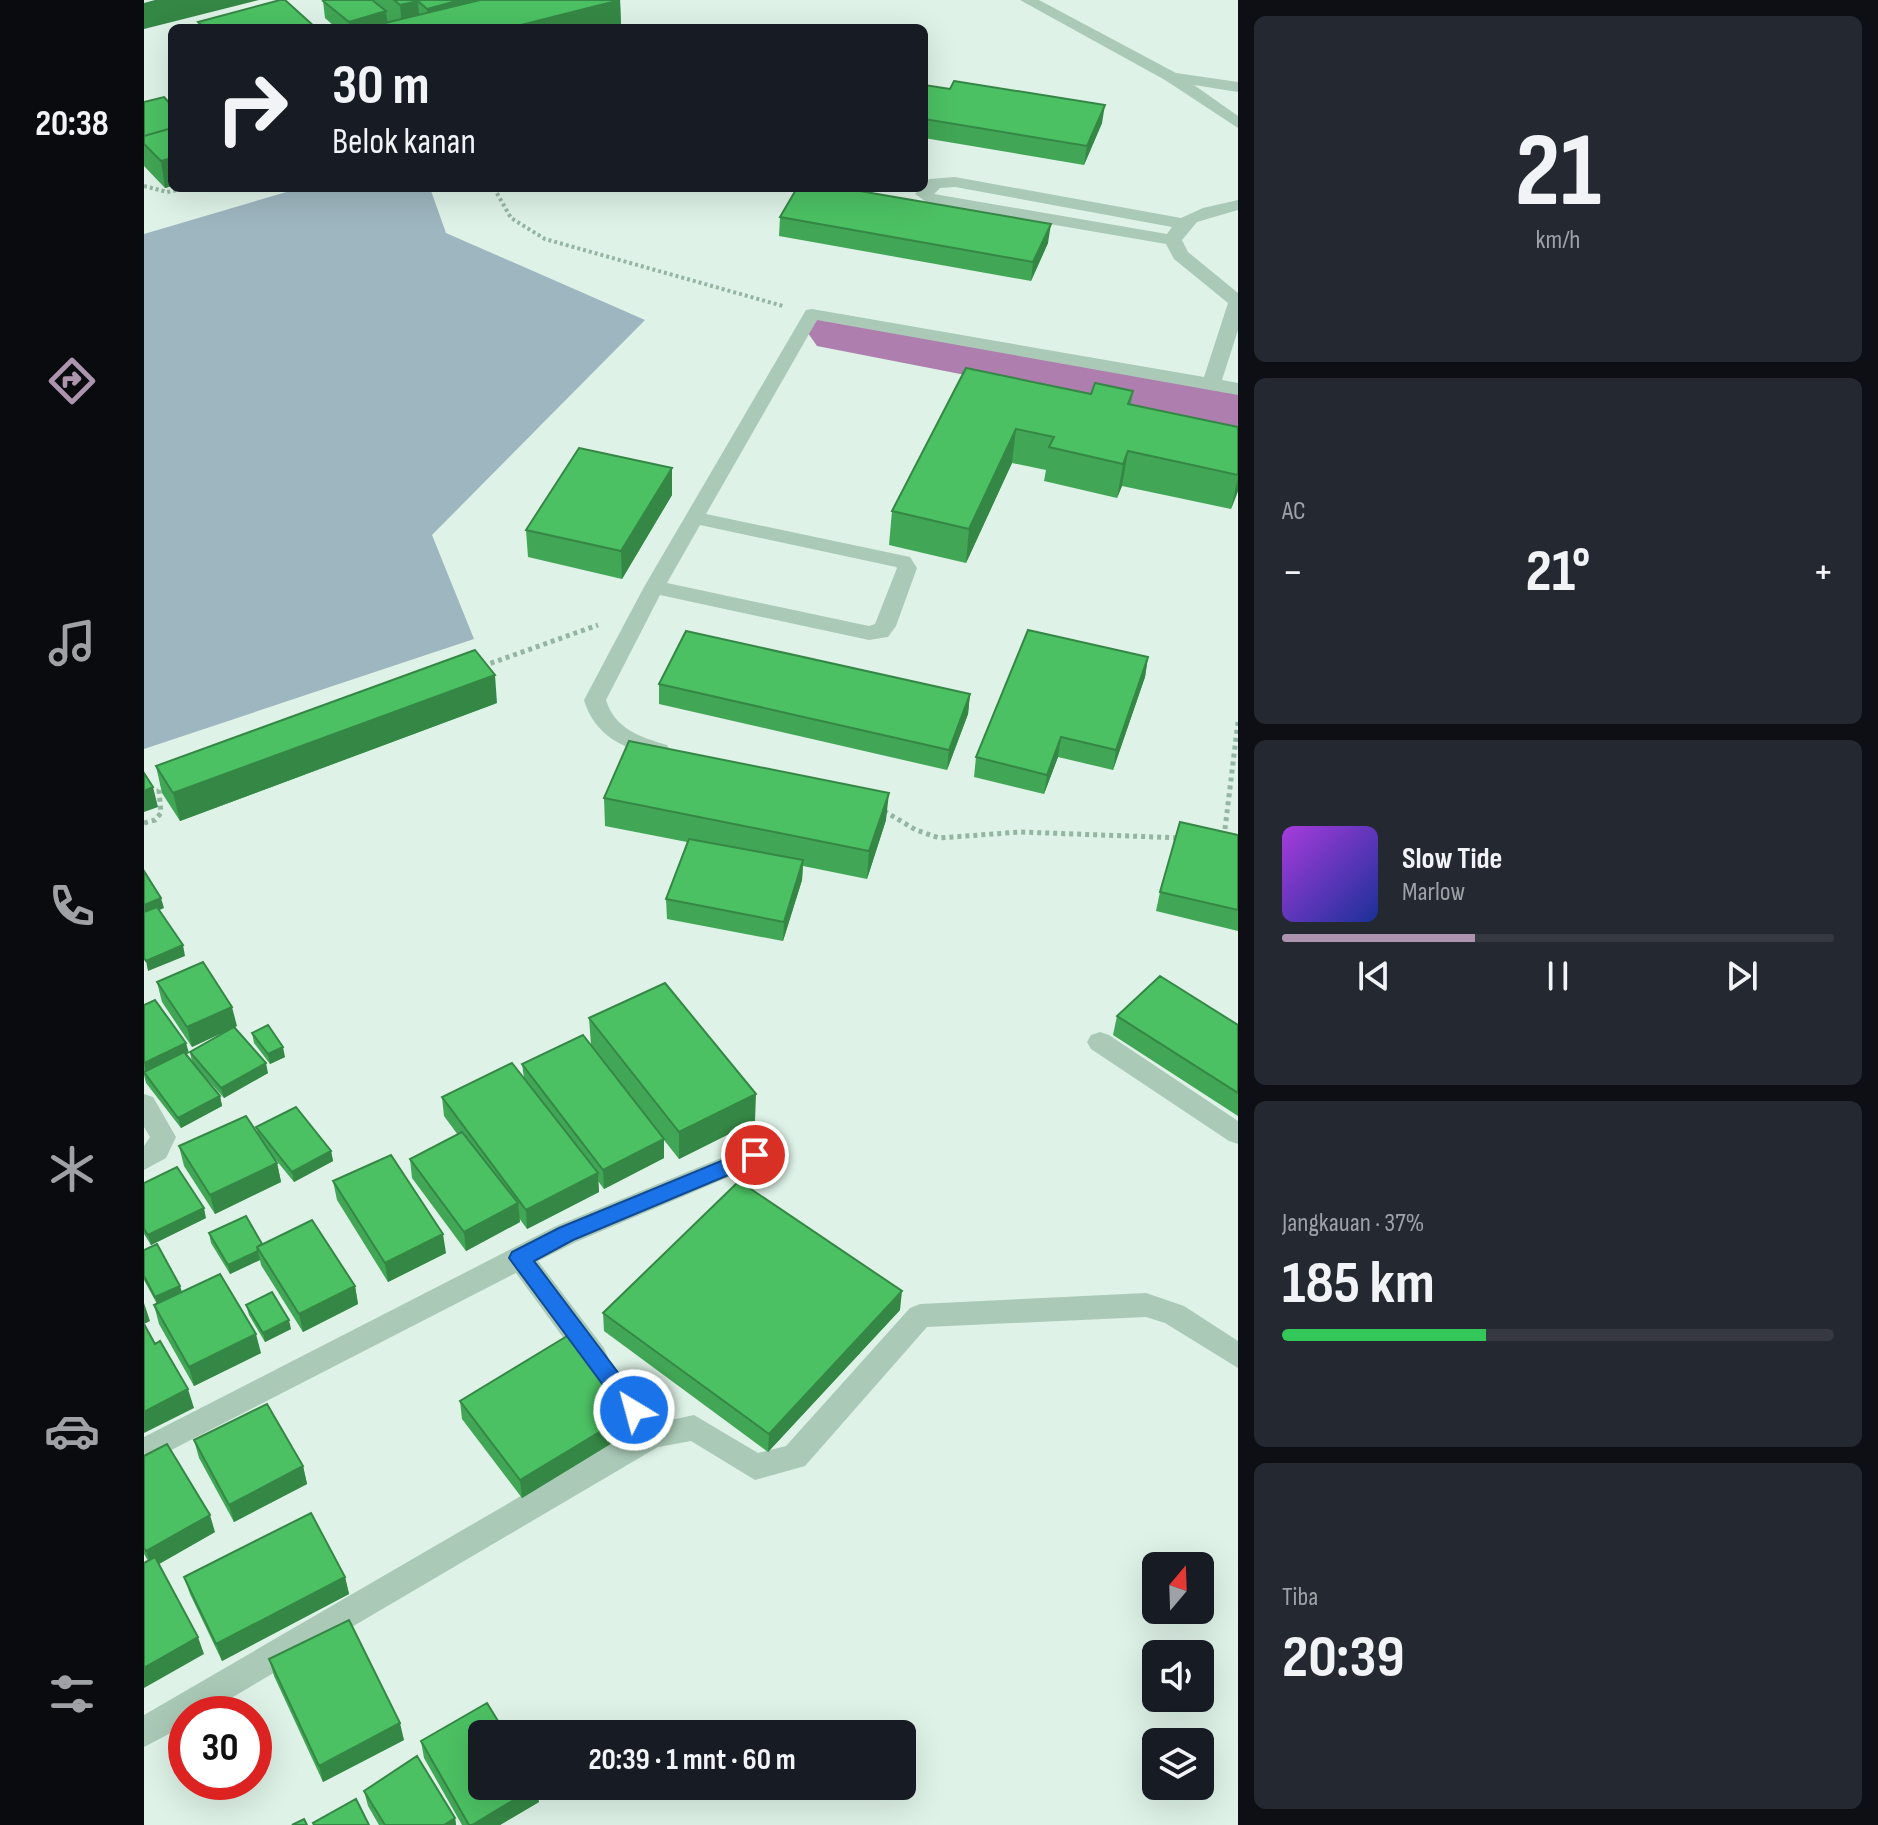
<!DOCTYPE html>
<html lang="id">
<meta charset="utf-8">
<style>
:root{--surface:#171b24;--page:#242831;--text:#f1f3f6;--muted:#9ea1a6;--line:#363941;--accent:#ac94ae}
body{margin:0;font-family:"Sofia Sans Condensed",sans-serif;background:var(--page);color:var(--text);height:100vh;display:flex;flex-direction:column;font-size:30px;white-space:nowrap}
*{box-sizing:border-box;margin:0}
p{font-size:26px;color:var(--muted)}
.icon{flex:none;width:44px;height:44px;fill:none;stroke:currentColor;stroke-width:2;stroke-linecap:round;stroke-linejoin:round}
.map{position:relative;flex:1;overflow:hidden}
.panel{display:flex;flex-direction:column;gap:16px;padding:16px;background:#0d0f14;width:640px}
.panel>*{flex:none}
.top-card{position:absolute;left:24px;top:24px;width:760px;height:168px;border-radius:12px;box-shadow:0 8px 32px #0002;background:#171b24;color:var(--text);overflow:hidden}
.needle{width:52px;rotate:19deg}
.fabs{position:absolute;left:998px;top:1552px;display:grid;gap:16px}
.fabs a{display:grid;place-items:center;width:72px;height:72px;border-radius:12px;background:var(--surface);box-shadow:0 8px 32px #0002;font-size:40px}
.speed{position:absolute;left:24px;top:1696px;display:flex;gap:16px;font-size:40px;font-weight:700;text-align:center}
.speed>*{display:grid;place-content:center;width:104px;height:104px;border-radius:50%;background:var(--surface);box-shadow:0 8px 32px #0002;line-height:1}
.speed .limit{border:12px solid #d22;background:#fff;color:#111}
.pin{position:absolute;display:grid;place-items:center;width:68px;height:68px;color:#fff;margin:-34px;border:4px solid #fff;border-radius:50%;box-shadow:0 2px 8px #0007}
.me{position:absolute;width:88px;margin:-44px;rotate:323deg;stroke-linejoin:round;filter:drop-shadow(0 0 6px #0008)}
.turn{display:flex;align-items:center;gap:28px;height:168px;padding:0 32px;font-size:36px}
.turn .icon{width:104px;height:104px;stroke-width:2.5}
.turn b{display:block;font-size:56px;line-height:68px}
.big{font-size:60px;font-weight:700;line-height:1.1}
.panel .tile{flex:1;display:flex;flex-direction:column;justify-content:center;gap:12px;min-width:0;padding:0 28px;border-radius:12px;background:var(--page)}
.panel .dial{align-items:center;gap:0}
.dial b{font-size:104px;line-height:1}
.song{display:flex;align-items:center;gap:24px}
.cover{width:96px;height:96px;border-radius:12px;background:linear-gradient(135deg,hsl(280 70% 55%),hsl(230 70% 35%))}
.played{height:8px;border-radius:4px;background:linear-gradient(90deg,var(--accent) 35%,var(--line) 35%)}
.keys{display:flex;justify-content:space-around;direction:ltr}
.heat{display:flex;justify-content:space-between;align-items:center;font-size:44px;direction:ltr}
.charge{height:12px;border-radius:6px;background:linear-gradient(90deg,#34c759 37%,var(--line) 0)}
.trip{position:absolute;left:324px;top:1720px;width:448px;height:80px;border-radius:12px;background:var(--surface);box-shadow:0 8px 32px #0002;font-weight:700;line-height:80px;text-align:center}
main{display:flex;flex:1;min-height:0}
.tabs{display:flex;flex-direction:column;width:144px;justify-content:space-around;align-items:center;background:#090b0e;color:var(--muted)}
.tabs .icon{width:56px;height:56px}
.tabs .active{color:var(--accent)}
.tabs b{font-size:36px;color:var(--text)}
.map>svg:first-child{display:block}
.green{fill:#9eb6c0}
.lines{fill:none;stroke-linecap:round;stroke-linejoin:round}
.river{fill:#ae7eae;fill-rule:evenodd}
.path-far1{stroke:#94b5a1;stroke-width:4;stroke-dasharray:3 3;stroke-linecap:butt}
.path{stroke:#94b5a1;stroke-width:5;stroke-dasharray:4 4;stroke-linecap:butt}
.lane{fill:#aac9b7;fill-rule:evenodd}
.street{fill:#aac9b7;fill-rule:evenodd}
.wall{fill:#41a655}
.shaded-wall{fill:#358745}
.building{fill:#4cc163;stroke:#358745;stroke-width:2}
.route{fill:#1a73e8;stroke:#114b97;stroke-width:2}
</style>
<main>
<nav class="tabs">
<b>20:38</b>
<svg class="icon active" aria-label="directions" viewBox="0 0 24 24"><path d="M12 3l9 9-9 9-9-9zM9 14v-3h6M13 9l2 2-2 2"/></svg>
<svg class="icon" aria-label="music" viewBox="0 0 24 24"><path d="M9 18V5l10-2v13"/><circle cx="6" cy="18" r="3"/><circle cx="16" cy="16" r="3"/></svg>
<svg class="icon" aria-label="phone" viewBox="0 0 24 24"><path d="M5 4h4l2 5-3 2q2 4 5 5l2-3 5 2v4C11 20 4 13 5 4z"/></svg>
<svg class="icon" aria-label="climate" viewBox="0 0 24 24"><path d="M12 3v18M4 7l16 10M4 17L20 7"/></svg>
<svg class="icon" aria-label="car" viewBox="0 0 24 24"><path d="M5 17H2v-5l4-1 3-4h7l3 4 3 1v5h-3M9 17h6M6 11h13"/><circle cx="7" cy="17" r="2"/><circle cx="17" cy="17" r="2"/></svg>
<svg class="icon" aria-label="filters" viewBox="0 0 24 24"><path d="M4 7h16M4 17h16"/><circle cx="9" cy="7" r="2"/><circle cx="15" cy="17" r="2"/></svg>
</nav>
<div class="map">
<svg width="1094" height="1825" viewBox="0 0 1094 1825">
<rect width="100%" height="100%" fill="#def2e7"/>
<path class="green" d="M156 188H286L302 233 501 320 288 535 330 639 0 749V234Z"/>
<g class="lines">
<path class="river" d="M695 314 1094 388V428L673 346 664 333 673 320Z"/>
<path class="path-far1" d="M0 186 23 192 45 188
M350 188 367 218 401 239 639 306"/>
<path class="path" d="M339 666 454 625
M740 811 772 830 795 838 876 832 1039 838
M0 823 11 820 17 813 15 790 21 782
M1080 837 1094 722"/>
<path class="lane" d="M876 0H895L1032 73 1094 82V92L1050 85 1094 116V128L1021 80Z
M811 177 1037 218 1059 208 1094 200V210L1053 222 1038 240 1044 252 1094 293V330L1078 380 1094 383V395L673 320 562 514 766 557 773 568 752 626 744 637 725 640 516 595 462 700C471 729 496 737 523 745L526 750 523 755 515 758C480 748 451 737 440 700L500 587 662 310 668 309 1060 377 1084 303 1030 259 1022 244 784 203 771 194 785 179ZM811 187 1028 227 1023 234 790 194 796 188ZM556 525 752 567 753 568 731 624 725 626 523 583Z
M1002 1293 1040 1306 1094 1341V1368L1021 1323 1002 1317 783 1327 661 1466 611 1480 547 1441 509 1448 499 1444 494 1435 499 1426 550 1415 614 1453 642 1446 766 1308 776 1304Z"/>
<path class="street" d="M956 1032 965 1035 1094 1121V1144L1085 1141 947 1049 943 1042 947 1035Z
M0 1094 9 1097 32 1137 22 1158 0 1170V1146L6 1137 0 1127Z
M611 1144 620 1148 624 1155 620 1162 432 1242 394 1261 460 1348 464 1357 460 1366 450 1369 440 1366 372 1273 0 1464V1437L412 1226Z
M477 1381C496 1387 515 1417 524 1435L519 1444 60 1714H42V1725L0 1747V1715L489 1431 463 1393 467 1384Z"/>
</g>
<path class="wall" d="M181 0H476L477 25 466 28H192L181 18 179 1Z
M780 85 958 123 940 165 780 138Z
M28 95V186L21 188 0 166V102H24V96Z
M727 188 724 192 904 243 887 281 635 236 636 217Z
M822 368 947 394 989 391 987 404 1094 427V491L1087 509 978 486 973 498 900 481 902 470 868 463 822 563 745 545 748 511Z
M528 468V495L478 579 384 557 382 530Z
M1004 657 1001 677 969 770 914 757 900 794 830 777 832 757Z
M515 684 826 694 824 714 803 770 515 704Z
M353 703 36 821 18 793 12 766Z
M460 798 742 820 723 879 659 866 658 880 639 941 523 919 522 899 543 842 461 826Z
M1094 835V931L1012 911 1016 892Z
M13 982 93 1026 90 1027 124 1073 80 1098 48 1062 76 1096 78 1106 37 1128 2 1083 0 1075V1005L45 1053 42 1054 48 1062 46 1052 88 1028 48 1047 18 1002Z
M973 1016 1094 1025V1116L969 1035Z
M445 1018 611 1121 535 1159 520 1140V1158L460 1189 454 1181 455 1192 383 1229 375 1218 376 1222 322 1251 268 1178 266 1159 314 1135 300 1116 298 1097 380 1078 378 1064 447 1045Z
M108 1033 141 1057 126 1064 110 1043Z
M112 1127 187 1151 189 1161 150 1182 123 1149 133 1163 137 1182 71 1214 40 1166 35 1146 114 1134Z
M189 1181 302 1253 244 1282 193 1200Z
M0 1183 62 1218 7 1245 0 1234Z
M65 1233 118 1244 211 1286 214 1304 159 1332 117 1265 116 1260 86 1274 67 1243Z
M0 1250 38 1292 117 1353 50 1386 15 1324 10 1305 13 1304 0 1280Z
M102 1305 147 1329 121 1342 105 1315Z
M756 1310 624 1452 460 1331 459 1313Z
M316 1401 496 1426 378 1498 318 1419Z
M50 1440 159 1466 163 1484 90 1522 55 1458Z
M0 1456 71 1532 15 1564 60 1654 0 1554Z
M40 1577H201L205 1594 78 1661 46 1594Z
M125 1659 260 1740 179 1782 130 1676Z
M277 1741 395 1802 356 1825H318L280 1758Z
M220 1791 311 1818 312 1825H235L224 1806Z"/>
<path class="shaded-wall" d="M11 0H115L0 29V3Z
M316 0H336L284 28 283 9Z
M476 0 477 25 466 28H365Z
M274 1 276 26 258 28 256 5Z
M242 11 244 28 233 25V28H205V22Z
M961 105 958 123 940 165 943 146Z
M28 158V186L21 188 17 161Z
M718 188H727L715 210 716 191Z
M907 224 904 243 887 281 889 262Z
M872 429 868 463 822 563 825 529Z
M984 451 978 486 973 498 979 464Z
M528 468V495L478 579 477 551Z
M1094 477V491L1087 509Z
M1004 657 1001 677 969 770 972 750Z
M351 675 353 703 36 821 29 793Z
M826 694 824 714 803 770 805 750Z
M917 737 914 757 900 794 903 775Z
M9 787 14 807 0 812V791Z
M745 793 742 820 723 879 725 851Z
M659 860 658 880 639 941 640 922Z
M17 898 20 908 0 917V905Z
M39 945 41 956 4 971 2 961Z
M88 1007 93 1026 48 1047 43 1027Z
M42 1043 45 1053 2 1073 0 1063Z
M139 1047 141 1057 126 1064 124 1054Z
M122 1063 124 1073 80 1098 77 1088Z
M612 1094 611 1121 535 1159V1132Z
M76 1096 78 1106 37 1128 34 1118Z
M520 1139V1158L460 1189 459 1170Z
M187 1151 189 1161 150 1182 148 1172Z
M133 1163 137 1182 71 1214 66 1195Z
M454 1173 455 1192 383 1229 382 1210Z
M374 1203 376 1222 322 1251 320 1232Z
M60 1208 62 1218 7 1245 4 1235Z
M299 1234 302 1253 244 1282 241 1263Z
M114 1251 116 1260 86 1274 84 1265Z
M36 1286 39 1295 14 1307 11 1297Z
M211 1286 214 1304 159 1332 155 1314Z
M758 1291 756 1310 624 1452 625 1434Z
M0 1303 6 1321 0 1324Z
M145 1320 147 1329 121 1342 119 1333Z
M112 1334 117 1353 50 1386 45 1367Z
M44 1389 50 1408 0 1433V1412Z
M495 1408 496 1426 378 1498 376 1480Z
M159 1466 163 1484 90 1522 85 1505Z
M66 1515 71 1532 8 1568 2 1551Z
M201 1577 205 1594 78 1661 72 1644Z
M54 1637 60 1654 0 1688V1668Z
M256 1723 260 1740 179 1782 175 1766Z
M393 1786 395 1802 356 1825H328Z
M311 1818 312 1825H300Z"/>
<path class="building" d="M136 0H141L172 28H60L54 22Z
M181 0H228L242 11 205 22 179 1Z
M250 0H316L283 9 274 1 256 5Z
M336 0H476L365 28H236L233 25Z
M810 81 961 105 943 146 780 119V85L806 89Z
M20 97 28 106V128L0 136V102Z
M28 128V158L17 161 0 144V136Z
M653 188H718L716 191 907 224 889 262 636 217Z
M822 368 947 394 951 383 989 391 984 404 1094 427V475L984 451 979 464 905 447 910 437 872 429 825 529 748 511Z
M435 448 528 468 477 551 382 530Z
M884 630 1004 657 972 750 917 737 903 775 832 757Z
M542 631 826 694 805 750 515 684Z
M331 650 351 675 29 793 12 766Z
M485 741 745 793 725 851 460 798Z
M0 773 9 787 0 791Z
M1036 822 1094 835V910L1016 892Z
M545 839 659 860 640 922 522 899Z
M0 871 17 898 0 905Z
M13 907 39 945 2 961 0 958V912Z
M59 962 88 1007 43 1027 13 982Z
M1016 976 1094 1025V1093L973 1016Z
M521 983 612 1094 535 1132 445 1018Z
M11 1000 42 1043 0 1063V1005Z
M124 1025 139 1047 124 1054 108 1033Z
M90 1027 122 1063 77 1088 46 1052Z
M439 1035 520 1139 459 1170 378 1064Z
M40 1052 76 1096 34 1118 0 1072Z
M368 1063 454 1173 382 1210 298 1097Z
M152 1107 187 1151 148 1172 112 1127Z
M102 1116 133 1163 66 1195 35 1146Z
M318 1132 374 1203 320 1232 266 1159Z
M247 1155 299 1234 241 1263 189 1181Z
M33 1167 60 1208 4 1235 0 1229V1183Z
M595 1181 758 1291 625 1434 459 1313Z
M102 1216 118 1244 113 1247 114 1251 84 1265 65 1233Z
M168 1220 211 1286 155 1314 113 1247Z
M13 1244 36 1286 11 1297 0 1276V1250Z
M76 1274 112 1334 45 1367 10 1305Z
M128 1292 145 1320 119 1333 102 1305Z
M0 1324 11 1344 16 1341 44 1389 0 1412Z
M433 1330 495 1408 376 1480 316 1401Z
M123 1404 159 1466 85 1505 50 1440Z
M23 1444 66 1515 2 1551 0 1548V1456Z
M167 1513 201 1577 72 1644 40 1577Z
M11 1557 54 1637 0 1668V1563Z
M205 1620 256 1723 175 1766 125 1659Z
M343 1703 362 1734H338V1786H393L328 1825H325L277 1741Z
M273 1756 311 1818 300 1825H241L220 1791Z
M212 1799 225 1825H170L169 1823Z
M160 1819 163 1825H148Z"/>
<path class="route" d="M611 1147 618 1150 621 1155 618 1161 429 1240 390 1261 497 1403 501 1410 497 1416 490 1419 482 1416 365 1258 368 1252 415 1228Z"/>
</svg>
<div class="fabs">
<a><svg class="needle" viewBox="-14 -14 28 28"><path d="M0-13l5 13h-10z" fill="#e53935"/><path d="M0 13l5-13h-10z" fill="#9ea1a6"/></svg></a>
<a><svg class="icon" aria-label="sound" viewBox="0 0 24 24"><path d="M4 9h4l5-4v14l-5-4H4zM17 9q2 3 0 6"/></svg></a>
<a><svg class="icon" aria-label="layers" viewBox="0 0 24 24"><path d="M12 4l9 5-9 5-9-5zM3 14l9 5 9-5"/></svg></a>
</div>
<div class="speed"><div class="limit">30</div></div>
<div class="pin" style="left:611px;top:1155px;background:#d93025"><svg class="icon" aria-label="arrive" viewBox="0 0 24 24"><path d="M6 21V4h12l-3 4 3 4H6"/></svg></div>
<svg class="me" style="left:490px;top:1410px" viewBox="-20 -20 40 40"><circle r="17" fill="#1a73e8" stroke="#fff" stroke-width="3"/><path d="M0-11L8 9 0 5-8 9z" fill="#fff"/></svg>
<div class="trip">20:39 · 1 mnt · 60 m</div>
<div class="top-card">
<div class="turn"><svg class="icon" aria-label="right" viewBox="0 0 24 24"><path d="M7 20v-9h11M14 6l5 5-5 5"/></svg><div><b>30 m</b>Belok kanan</div></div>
</div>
</div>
<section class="panel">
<div class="tile dial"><b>21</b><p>km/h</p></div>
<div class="tile"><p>AC</p>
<div class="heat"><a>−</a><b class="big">21°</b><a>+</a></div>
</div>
<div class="tile">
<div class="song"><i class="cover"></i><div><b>Slow Tide</b><p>Marlow</p></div></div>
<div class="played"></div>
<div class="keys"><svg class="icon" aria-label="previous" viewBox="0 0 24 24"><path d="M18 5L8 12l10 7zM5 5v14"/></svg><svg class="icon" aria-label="pause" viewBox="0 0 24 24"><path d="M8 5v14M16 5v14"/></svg><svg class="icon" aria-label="next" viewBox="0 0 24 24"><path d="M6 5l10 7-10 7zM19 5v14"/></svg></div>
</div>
<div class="tile"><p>Jangkauan · 37%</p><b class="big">185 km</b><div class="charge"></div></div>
<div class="tile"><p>Tiba</p><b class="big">20:39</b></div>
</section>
</main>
